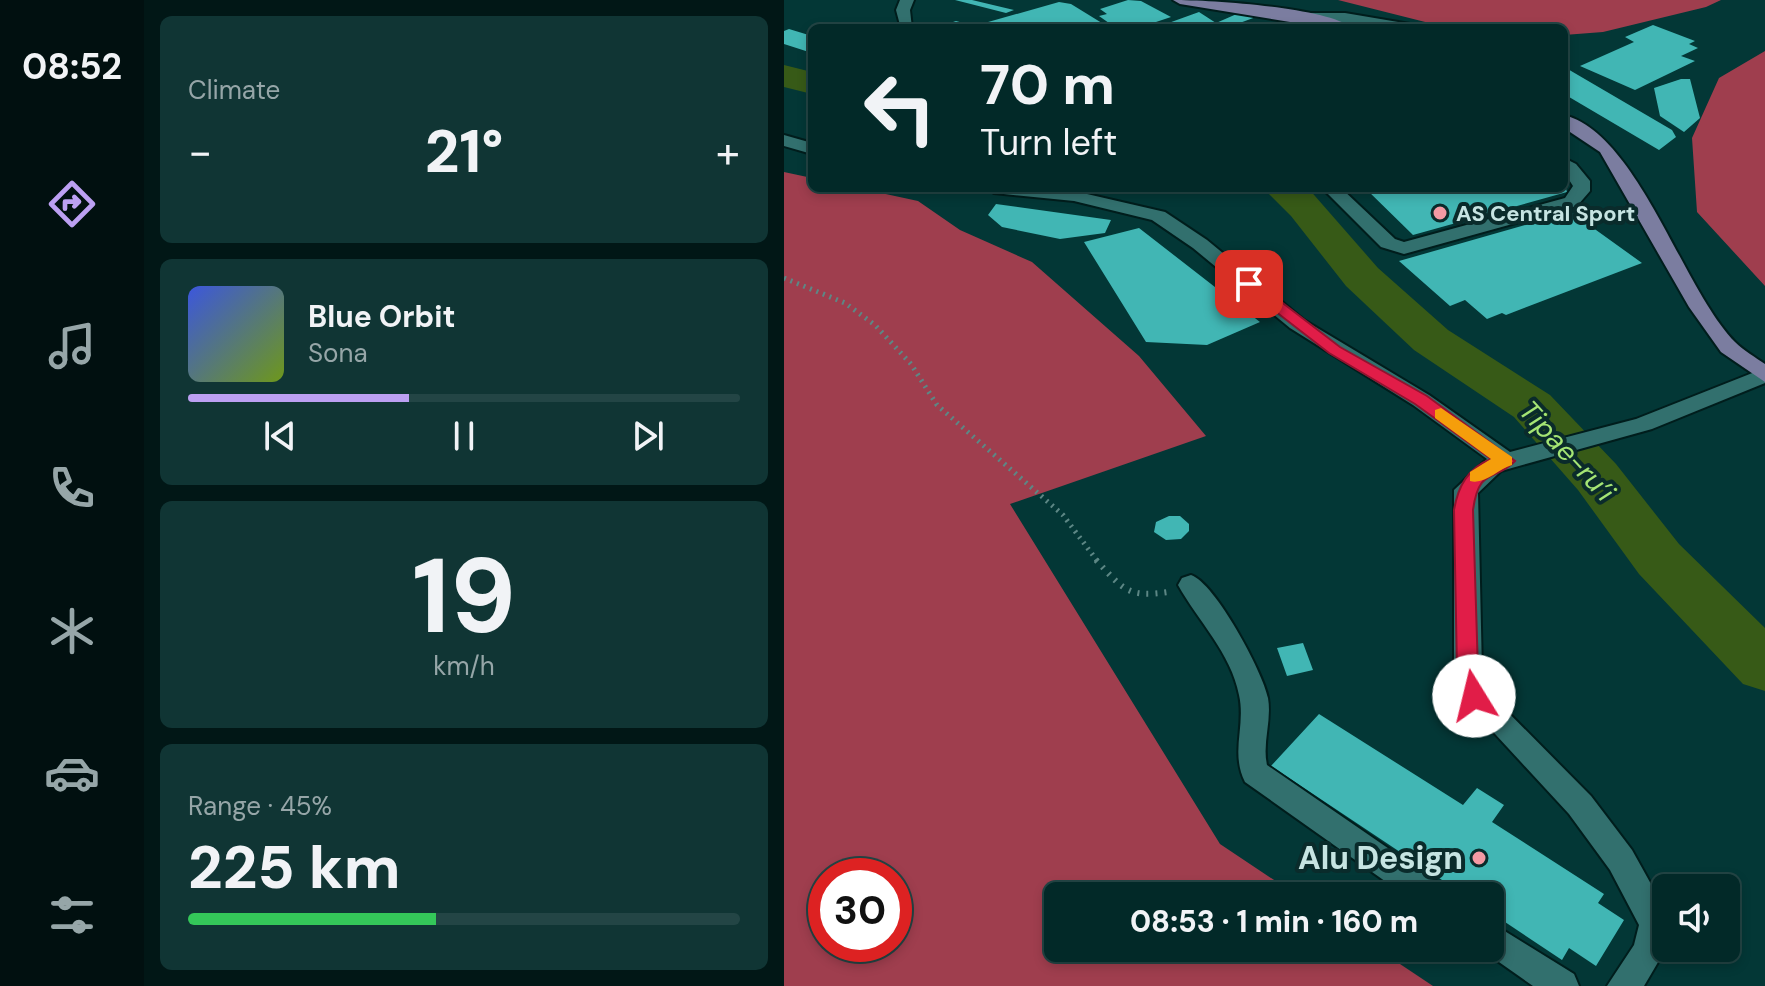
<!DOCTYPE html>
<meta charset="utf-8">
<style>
:root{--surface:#022928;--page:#103534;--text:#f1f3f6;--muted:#96a6a8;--line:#234545;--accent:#bca0f2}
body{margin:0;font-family:"DM Sans",sans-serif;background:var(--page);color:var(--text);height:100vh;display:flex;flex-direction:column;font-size:30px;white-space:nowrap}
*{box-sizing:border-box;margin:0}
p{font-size:26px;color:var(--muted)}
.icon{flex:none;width:44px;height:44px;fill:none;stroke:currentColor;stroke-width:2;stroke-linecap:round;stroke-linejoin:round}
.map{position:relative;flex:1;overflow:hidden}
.sheet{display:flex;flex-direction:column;gap:16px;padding:16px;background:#011716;width:640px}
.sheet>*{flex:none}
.top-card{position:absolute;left:24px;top:24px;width:760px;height:168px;border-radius:12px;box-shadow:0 4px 12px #0003,0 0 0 2px var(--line);background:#022928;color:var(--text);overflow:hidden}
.controls{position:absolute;left:868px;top:874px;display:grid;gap:16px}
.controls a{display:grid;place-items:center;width:88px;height:88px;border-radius:12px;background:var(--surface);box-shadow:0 4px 12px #0003,0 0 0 2px var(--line);font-size:40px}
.speed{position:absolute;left:24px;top:858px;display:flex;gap:16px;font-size:40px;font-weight:700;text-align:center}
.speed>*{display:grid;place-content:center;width:104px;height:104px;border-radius:50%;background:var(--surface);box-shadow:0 4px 12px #0003,0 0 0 2px var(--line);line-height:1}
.speed .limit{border:12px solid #d22;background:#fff;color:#111}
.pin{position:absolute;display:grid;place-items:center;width:68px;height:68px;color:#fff;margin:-34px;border-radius:16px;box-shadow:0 4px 12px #0006}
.me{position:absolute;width:88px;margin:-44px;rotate:351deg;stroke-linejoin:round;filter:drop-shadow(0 0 6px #0008)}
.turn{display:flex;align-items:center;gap:28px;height:168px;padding:0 40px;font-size:36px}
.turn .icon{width:104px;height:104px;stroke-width:2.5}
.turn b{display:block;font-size:56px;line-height:68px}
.big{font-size:60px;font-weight:800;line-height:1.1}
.sheet .card{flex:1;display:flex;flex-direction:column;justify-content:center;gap:12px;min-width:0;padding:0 28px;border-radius:12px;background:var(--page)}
.sheet .dial{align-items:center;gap:0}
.dial b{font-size:104px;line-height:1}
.song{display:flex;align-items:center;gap:24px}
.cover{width:96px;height:96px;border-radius:12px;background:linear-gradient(135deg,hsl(230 70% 55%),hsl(80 70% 35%))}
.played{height:8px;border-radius:4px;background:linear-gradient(90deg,var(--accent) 40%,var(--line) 40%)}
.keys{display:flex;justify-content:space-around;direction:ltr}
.heat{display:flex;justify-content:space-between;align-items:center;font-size:44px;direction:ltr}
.charge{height:12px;border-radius:6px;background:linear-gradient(90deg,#34c759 45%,var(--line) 0)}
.trip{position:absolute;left:260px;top:882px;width:460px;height:80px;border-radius:12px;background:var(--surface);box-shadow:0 4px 12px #0003,0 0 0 2px var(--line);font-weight:800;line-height:80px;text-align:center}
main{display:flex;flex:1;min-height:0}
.dock{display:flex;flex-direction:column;width:144px;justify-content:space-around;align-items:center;background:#011010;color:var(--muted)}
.dock .icon{width:56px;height:56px}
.dock .current{color:var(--accent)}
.dock b{font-size:36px;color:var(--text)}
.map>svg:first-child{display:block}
.forest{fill:#9f3e4e;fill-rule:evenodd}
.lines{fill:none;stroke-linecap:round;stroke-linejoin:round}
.river{fill:#375a17;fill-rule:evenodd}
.building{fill:#41b6b4}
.minor-casing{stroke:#001d1c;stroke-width:4}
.major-casing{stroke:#001d1c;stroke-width:4}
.path-far1{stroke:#5d8785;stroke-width:5;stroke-dasharray:2 5;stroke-linecap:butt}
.path{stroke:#5d8785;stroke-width:6;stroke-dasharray:2 7;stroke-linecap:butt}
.minor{fill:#32706e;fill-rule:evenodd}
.major{fill:#7b7da0;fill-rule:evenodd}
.route{fill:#e11d48;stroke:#92132f;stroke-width:2}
.slow{fill:#f59e0b}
.poi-dot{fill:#f49aa4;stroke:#0a2b2b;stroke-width:3}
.labels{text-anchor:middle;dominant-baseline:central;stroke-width:8;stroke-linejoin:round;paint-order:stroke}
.far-poi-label{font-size:22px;font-weight:bold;fill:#c6e4e2;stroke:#0a2b2b;text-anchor:start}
.water-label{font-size:28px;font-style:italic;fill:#a5e574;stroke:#0a2b2b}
.near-poi-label{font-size:32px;font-weight:bold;fill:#c6e4e2;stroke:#0a2b2b;text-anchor:end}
</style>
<main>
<nav class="dock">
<b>08:52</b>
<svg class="icon current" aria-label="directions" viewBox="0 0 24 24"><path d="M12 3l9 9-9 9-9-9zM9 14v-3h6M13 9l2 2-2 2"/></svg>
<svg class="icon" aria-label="music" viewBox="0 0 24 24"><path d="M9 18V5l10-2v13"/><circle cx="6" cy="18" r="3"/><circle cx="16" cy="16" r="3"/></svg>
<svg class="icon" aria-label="phone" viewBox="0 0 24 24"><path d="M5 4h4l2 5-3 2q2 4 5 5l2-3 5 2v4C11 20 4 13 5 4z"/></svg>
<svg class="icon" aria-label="climate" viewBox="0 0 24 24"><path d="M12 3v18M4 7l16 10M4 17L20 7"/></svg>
<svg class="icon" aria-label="car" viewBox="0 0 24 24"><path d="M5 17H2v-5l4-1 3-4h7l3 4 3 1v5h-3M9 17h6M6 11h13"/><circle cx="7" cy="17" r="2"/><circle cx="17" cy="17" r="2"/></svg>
<svg class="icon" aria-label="filters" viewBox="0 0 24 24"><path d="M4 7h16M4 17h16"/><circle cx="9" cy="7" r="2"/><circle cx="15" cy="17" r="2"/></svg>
</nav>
<section class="sheet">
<div class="card"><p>Climate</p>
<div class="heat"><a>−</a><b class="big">21°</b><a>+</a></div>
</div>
<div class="card">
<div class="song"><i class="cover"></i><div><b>Blue Orbit</b><p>Sona</p></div></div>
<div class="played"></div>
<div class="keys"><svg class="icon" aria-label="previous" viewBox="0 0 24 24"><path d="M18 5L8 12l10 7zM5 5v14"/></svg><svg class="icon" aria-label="pause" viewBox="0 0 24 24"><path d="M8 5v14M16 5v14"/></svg><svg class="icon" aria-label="next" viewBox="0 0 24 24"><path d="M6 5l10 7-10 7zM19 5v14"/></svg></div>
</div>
<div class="card dial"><b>19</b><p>km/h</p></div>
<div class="card"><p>Range · 45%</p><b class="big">225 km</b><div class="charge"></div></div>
</section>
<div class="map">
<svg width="981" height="986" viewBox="0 0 981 986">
<rect width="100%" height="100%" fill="#033736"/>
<path class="forest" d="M554 0H937L922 7 819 32 780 35V28H665Z
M981 51V286L913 212 908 138 935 78Z
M0 172 28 178V188H74L134 201 176 230 248 262 355 356 422 436 226 504 436 844 514 896H274V948H592L649 986H0ZM110 876V944H42V876Z"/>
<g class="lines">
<path class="river" d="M0 65 28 72V94L0 87Z
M479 188H524L594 268 664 330 766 395 832 464 895 544 981 628V691L959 684 855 574 794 490 730 417 630 350 562 286 507 216Z"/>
</g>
<path class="building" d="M171 0H188L230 10 222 13Z
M344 0 357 1 387 17 354 28H332L315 16 323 14 316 9Z
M275 2 287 4 326 28H151L172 21 190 26Z
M415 12 432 23 455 13 472 17 442 28 379 25Z
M869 25 911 41 905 44 914 48 897 56 911 61 851 90 796 66 850 42 841 37Z
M5 29 28 36V53L0 44V31Z
M782 68 888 130 892 137 875 150 780 94Z
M897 79H906L916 118 900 132 876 116 870 88Z
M780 182 783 192 629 235 581 188H780Z
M212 204 327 220 321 233 276 239 218 227 204 215Z
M787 212 858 263 722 315 718 313 703 319 681 300 666 306 615 261Z
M355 228 476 322 423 345 362 342 300 242Z
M385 516H396L405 524V531L397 539 382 540 370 532 372 522Z
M519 643 529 670 503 676 493 648Z
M535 714 679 805 693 788 720 805 708 822 820 894 814 903 840 920 812 966 785 948 778 960 706 912V896H682L487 766Z"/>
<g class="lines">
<defs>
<path id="minor" d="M116 0H130L126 10 128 28 116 25 112 10Z
M517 13H561L626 24 633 28 512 20 510 17Z
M0 135 28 143V154L0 146Z
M780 158 792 164 806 181V191L793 206 620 254 597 247 538 188H557L611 239 620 242 781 198 789 186 780 172Z
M201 188 290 191 381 212 423 240 520 320 645 395 726 452 852 419 981 368V383L868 429 717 471 694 493 698 671 703 691 807 796 848 850 882 911 880 952 860 986H823L850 945 855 925 826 870 785 814 676 696 670 671V490L703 459 629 405 506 328 409 248 368 220 290 201 210 193Z
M407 575C431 583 479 672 484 698 488 721 478 743 483 765L659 886 664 896H622L461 782C446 752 462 726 455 695 447 653 414 621 394 585L398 578Z
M706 922 790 974 795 986H749L695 948H706Z"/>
<path id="major" d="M389 0C425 0 543 7 568 28H543L396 4Z
M780 115C854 134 898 288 951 342 960 351 971 357 981 364V382L937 352 905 307 816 152 780 128Z"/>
</defs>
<use href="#minor" class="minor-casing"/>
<use href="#major" class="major-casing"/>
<path class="path-far1" d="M0 278 61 303 91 325 127 364 153 405 279 515 314 562"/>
<path class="path" d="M312 560C339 589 343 598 384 592"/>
<use href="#minor" class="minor"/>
<use href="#major" class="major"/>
</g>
<path class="route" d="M460 281H470L556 347 643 396 731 461C711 482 695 466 689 510L694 671 701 696 697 702H683L673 671 670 510C674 486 684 468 707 459L631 404 545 353 460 287Z"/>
<path class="slow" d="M657 408 728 457V465C714 469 701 485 686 481V472L707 459 651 418V410Z"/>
<g class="poi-dot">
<circle cx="656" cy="213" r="8"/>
<circle cx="695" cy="858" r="8"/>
</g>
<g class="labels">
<g class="far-poi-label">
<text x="672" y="213">AS Central Sport</text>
</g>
<g class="water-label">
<text transform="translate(783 451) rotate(47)">Tipae-ru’i</text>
</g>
<g class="near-poi-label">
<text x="679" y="858">Alu Design</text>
</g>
</g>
</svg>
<div class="controls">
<a><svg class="icon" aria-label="sound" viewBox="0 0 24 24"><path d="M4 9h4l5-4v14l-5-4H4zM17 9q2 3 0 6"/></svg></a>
</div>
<div class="speed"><div class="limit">30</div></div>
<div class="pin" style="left:465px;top:284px;background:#d93025"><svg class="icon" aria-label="arrive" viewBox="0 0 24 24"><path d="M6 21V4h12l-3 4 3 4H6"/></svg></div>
<svg class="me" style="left:690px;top:696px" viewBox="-20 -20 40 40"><circle r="19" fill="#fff"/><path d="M0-13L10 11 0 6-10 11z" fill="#e11d48"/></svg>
<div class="trip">08:53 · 1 min · 160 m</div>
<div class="top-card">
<div class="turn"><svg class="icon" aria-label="left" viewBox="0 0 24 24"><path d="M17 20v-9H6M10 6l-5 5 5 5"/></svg><div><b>70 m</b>Turn left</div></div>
</div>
</div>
</main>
